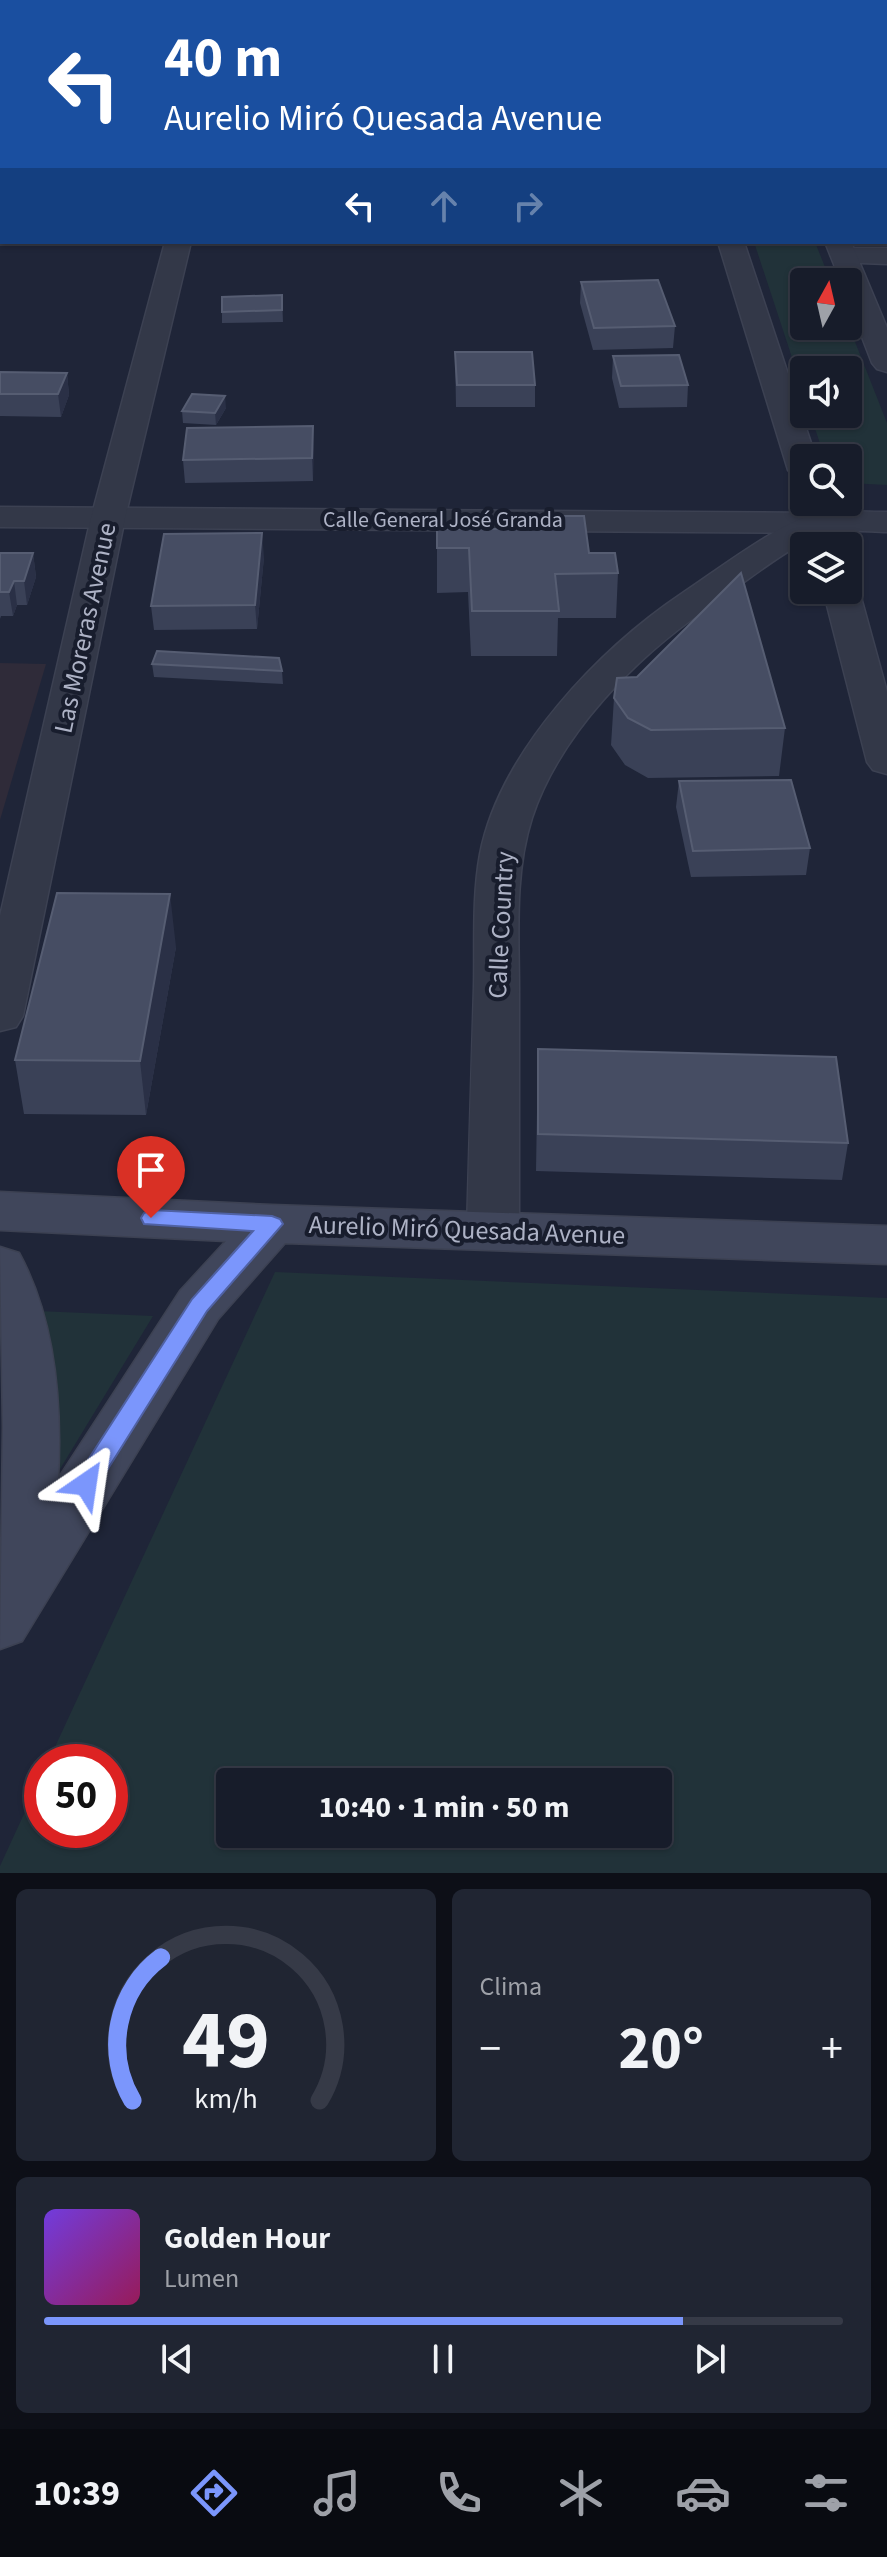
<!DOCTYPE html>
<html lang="es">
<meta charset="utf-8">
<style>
:root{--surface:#171c2a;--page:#202532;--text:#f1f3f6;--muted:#9ea1a8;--line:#363a47;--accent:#7b96fc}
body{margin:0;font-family:"Source Sans 3",sans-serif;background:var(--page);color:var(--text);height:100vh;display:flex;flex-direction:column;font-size:30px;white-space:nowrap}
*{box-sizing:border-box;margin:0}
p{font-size:26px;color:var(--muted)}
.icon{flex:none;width:44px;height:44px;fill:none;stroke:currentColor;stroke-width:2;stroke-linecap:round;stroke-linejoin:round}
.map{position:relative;height:1873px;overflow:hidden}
.details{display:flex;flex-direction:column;gap:16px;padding:16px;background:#0d0f17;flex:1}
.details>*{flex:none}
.banner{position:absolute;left:0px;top:0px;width:888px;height:244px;box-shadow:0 2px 6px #0004,0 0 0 2px var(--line);background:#1a4fa0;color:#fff;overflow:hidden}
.needle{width:52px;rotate:8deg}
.tools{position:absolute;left:790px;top:268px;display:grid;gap:16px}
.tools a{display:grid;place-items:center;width:72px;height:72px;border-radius:8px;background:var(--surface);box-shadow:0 2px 6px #0004,0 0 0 2px var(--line);font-size:40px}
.speed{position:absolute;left:24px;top:1744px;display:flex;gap:16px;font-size:40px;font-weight:700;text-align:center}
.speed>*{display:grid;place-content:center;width:104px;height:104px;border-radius:50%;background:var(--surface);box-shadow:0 2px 6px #0004,0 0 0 2px var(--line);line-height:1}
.speed .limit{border:12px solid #d22;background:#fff;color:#111}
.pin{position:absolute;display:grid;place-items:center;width:68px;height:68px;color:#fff;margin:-82px -34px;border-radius:50% 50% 50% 0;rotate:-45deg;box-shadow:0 0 8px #0007}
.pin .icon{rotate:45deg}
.me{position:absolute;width:88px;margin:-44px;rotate:32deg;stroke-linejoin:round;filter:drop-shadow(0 0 6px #0008)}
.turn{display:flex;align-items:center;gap:28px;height:168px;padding:0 32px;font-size:36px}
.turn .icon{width:104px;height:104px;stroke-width:2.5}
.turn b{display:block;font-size:56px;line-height:68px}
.lanes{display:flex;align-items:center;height:76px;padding:0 32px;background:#0003;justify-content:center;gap:40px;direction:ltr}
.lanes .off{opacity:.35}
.big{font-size:60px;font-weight:700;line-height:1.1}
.details .tile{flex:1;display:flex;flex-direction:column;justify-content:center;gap:12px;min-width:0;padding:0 28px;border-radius:12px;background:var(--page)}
.details .dial{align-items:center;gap:0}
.dial svg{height:208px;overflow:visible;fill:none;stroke:var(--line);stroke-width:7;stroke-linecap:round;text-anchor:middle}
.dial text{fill:var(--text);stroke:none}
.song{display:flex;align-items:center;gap:24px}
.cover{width:96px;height:96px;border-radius:12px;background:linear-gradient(135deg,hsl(260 70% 55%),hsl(330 70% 35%))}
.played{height:8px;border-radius:4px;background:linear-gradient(90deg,var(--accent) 80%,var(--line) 80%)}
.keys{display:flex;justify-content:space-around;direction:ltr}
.heat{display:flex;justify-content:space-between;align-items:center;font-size:44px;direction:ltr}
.details .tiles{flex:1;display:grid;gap:16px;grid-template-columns:1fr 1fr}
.tile:last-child{grid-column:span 2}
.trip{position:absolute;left:216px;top:1768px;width:456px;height:80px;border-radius:8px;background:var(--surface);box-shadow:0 2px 6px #0004,0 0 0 2px var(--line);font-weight:700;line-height:80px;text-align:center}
.dock{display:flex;height:128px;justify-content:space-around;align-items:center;background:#090b11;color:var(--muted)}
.dock .icon{width:56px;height:56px}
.dock .on{color:var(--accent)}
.dock b{font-size:36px;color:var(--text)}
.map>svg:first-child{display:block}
.medical{fill:#2f2b39}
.green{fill:#213239;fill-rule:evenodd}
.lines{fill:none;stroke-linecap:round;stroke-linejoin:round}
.pedestrian-casing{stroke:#3c4152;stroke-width:3}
.minor-casing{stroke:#3c4152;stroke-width:3}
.tertiary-casing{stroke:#3c4152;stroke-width:3}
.secondary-casing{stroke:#3c4152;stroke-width:3}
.primary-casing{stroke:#3c4152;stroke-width:3}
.pedestrian{fill:#333848;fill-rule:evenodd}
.minor{fill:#333848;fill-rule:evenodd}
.tertiary{fill:#333848;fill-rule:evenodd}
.secondary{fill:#40465b;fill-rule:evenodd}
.primary{fill:#505669;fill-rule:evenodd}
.wall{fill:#3a4157}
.shaded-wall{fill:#2a3046}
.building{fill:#464d63;stroke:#565d72;stroke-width:2}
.route{fill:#7b96fc;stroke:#5062a4;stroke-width:2}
.labels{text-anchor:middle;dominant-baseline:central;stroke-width:8;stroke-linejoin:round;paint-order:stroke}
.far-street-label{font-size:22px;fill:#adb2c5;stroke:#181d2d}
.street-label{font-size:26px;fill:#adb2c5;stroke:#181d2d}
</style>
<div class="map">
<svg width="887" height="1873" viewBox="0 0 887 1873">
<rect width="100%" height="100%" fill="#1f2538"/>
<path class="medical" d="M0 663 46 664 0 820Z"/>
<path class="green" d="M754 242H815L831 282H804V326L848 324 887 423V485L848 483V458H825L810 414H848V370H804V394Z
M275 1272 887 1298V1873H0V1866L42 1775V1830H110V1762H48ZM658 1782V1834H230V1782Z
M38 1311 153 1316 57 1474Z"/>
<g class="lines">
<defs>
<path id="pedestrian" d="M844 248H887V264L835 262 831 256 835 250Z"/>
<path id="minor" d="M0 103H2V117H0Z
M0 208H2V224H0Z
M0 507 821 513 833 516 838 523 833 530 821 533 0 527Z"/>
<path id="tertiary" d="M231 0H251L230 2Z
M165 242H191L125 518 23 1016 16 1027 0 1031V916L91 518Z
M718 242H744L816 458H804V480L793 477 788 470Z
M825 242H851L887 328V372L877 369 872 363 848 301V282H841Z
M887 512V532C869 532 844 528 826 533 790 544 741 586 708 608 637 656 559 735 532 818 514 874 519 936 519 993 519 1072 519 1151 519 1230L511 1243 493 1249 475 1243 467 1230C469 1149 471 1068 474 987 475 944 472 897 480 854 500 751 600 648 684 592 716 571 785 518 820 513 842 510 865 512 887 512Z
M848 581 853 583 859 590 887 692V774L873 770 867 762 823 590H848Z"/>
<path id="secondary" d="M0 1192 272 1205 887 1226V1264L285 1243 218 1319 22 1641 0 1649 3 1427 0 1247 19 1253C56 1321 62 1403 58 1479L180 1291 226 1241 0 1230Z"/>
<path id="primary" d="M675 0H702L703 2H676Z
M886 11H887V23H886Z"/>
</defs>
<use href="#pedestrian" class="pedestrian-casing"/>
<use href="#minor" class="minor-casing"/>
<use href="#tertiary" class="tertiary-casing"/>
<use href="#secondary" class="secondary-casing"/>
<use href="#primary" class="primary-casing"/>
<use href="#pedestrian" class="pedestrian"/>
<use href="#minor" class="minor"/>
<use href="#tertiary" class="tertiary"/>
<use href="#secondary" class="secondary"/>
<use href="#primary" class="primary"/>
</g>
<path class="wall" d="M0 6H2V98H0Z
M886 74H887V208L886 206Z
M581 282 675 326 673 348 593 350 580 303Z
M282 295 283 322 222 323V312Z
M455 352 535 385V407H456Z
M613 356 688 385 687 407 619 408 612 378Z
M0 372 67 373 69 395 61 417 0 416Z
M226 408 216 425 183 423 182 411Z
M313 426V481L185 483 183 460Z
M550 516 589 553 618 573 616 618H558L557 656H471L468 592 437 593V529H550Z
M0 553H33L36 577 27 605H17L13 616H1L0 619Z
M264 557 257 629 154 630 151 606Z
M152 664 282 671 283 684 154 677Z
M614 698 785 728 779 776 648 778 625 765 611 745Z
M679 781 810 848 806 875 691 877 676 807Z
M176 947 146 1115 24 1114 15 1060Z
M538 1049 848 1143 842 1180 536 1171Z"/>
<path class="shaded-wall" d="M67 373 69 395 61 417 58 394Z
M225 396 226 408 216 425 215 413Z
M313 426 314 449 313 481 312 458Z
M262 533 264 557 257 629 255 605Z
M33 553 36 577 27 605 24 581Z
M14 581 17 605 13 616 9 592Z
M170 894 176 947 146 1115 140 1061Z"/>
<path class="building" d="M436 0H598L605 2H437Z
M0 6H2V44H0Z
M886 32 887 34V57H886Z
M0 74H2V88H0Z
M886 74H887V105H886Z
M886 106H887V129H886Z
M658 280 675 326 594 328 581 282Z
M282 295V310L222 312V297Z
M455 352H532L535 385H457Z
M679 355 688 385 621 386 613 356Z
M0 372 67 373 58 394H0Z
M192 394 225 396 215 413 182 411Z
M313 426 312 458 183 460 187 428Z
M550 516H584L589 553H615L618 573 555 574 559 611H472L469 548H437V529H551Z
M262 533 255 605 151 606 164 534Z
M0 553H33L24 581H14L9 592H0Z
M741 573 785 728 651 730 628 718 614 698 617 678 637 677Z
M157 651 279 658 282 671 152 664Z
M791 780 810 848 693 851 679 781Z
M57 893 170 894 140 1061 15 1060Z
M538 1049 836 1057 848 1143 538 1134Z"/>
<path class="route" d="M151 1210 272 1216 280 1219 283 1224 207 1311 94 1491 86 1494 77 1491 74 1484 77 1477 192 1299 253 1231 144 1224 141 1218 144 1213Z"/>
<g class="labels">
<g class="far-street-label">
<text x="443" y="520">Calle General José Granda</text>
</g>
<g class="street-label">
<text transform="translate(85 628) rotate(-78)">Las Moreras Avenue</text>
<text transform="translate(501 925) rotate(-87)">Calle Country</text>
<text transform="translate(467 1230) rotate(2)">Aurelio Miró Quesada Avenue</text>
</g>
</g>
</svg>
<div class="tools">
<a><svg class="needle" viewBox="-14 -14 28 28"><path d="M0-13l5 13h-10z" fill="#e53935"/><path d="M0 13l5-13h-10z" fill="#9ea1a8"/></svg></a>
<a><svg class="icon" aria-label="sound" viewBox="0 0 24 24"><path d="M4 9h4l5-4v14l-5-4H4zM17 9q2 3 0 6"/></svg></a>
<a><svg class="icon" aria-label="search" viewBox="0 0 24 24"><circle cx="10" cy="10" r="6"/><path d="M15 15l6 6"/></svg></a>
<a><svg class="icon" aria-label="layers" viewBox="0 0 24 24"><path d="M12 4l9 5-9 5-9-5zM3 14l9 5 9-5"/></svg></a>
</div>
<div class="speed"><div class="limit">50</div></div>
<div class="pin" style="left:151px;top:1218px;background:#d93025"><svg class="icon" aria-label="arrive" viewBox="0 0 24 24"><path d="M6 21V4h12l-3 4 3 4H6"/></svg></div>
<svg class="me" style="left:86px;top:1484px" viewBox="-20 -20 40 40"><path d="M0-17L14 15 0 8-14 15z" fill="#7b96fc" stroke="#fff" stroke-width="4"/></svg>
<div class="trip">10:40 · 1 min · 50 m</div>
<div class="banner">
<div class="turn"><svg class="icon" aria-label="left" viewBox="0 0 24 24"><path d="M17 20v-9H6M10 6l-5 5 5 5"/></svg><div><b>40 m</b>Aurelio Miró Quesada Avenue</div></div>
<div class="lanes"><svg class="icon" aria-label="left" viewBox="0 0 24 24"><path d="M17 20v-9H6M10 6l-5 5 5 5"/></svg><svg class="icon off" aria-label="ahead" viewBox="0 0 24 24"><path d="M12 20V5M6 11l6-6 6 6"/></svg><svg class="icon off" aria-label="right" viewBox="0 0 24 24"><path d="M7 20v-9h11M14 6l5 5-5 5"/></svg></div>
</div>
</div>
<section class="details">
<div class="tiles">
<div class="tile dial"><svg viewBox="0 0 100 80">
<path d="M14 69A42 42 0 1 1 86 69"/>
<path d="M14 69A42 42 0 0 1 25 14" stroke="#7b96fc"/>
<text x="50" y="56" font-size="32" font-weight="700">49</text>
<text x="50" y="72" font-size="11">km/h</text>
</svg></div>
<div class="tile"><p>Clima</p>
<div class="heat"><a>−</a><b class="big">20°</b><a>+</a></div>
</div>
<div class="tile">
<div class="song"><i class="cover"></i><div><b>Golden Hour</b><p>Lumen</p></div></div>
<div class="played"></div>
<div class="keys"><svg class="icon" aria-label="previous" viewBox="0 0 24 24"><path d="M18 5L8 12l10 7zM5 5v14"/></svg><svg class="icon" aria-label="pause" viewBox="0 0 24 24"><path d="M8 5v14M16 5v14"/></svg><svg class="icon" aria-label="next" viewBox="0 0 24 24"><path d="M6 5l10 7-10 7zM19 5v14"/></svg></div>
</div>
</div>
</section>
<nav class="dock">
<b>10:39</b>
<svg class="icon on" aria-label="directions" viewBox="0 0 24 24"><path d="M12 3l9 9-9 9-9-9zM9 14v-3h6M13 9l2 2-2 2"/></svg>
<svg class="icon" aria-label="music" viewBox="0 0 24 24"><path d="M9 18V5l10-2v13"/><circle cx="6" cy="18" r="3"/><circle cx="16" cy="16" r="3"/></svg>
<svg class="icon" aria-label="phone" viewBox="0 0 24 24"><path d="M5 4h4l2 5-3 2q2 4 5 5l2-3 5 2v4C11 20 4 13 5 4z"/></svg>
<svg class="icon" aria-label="climate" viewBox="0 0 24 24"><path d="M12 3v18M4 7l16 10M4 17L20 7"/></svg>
<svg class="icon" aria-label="car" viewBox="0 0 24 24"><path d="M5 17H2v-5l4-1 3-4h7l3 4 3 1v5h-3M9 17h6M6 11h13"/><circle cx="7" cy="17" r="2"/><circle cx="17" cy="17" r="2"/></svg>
<svg class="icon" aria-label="filters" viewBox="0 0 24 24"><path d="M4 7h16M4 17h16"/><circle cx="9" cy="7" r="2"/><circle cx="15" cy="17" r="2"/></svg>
</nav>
